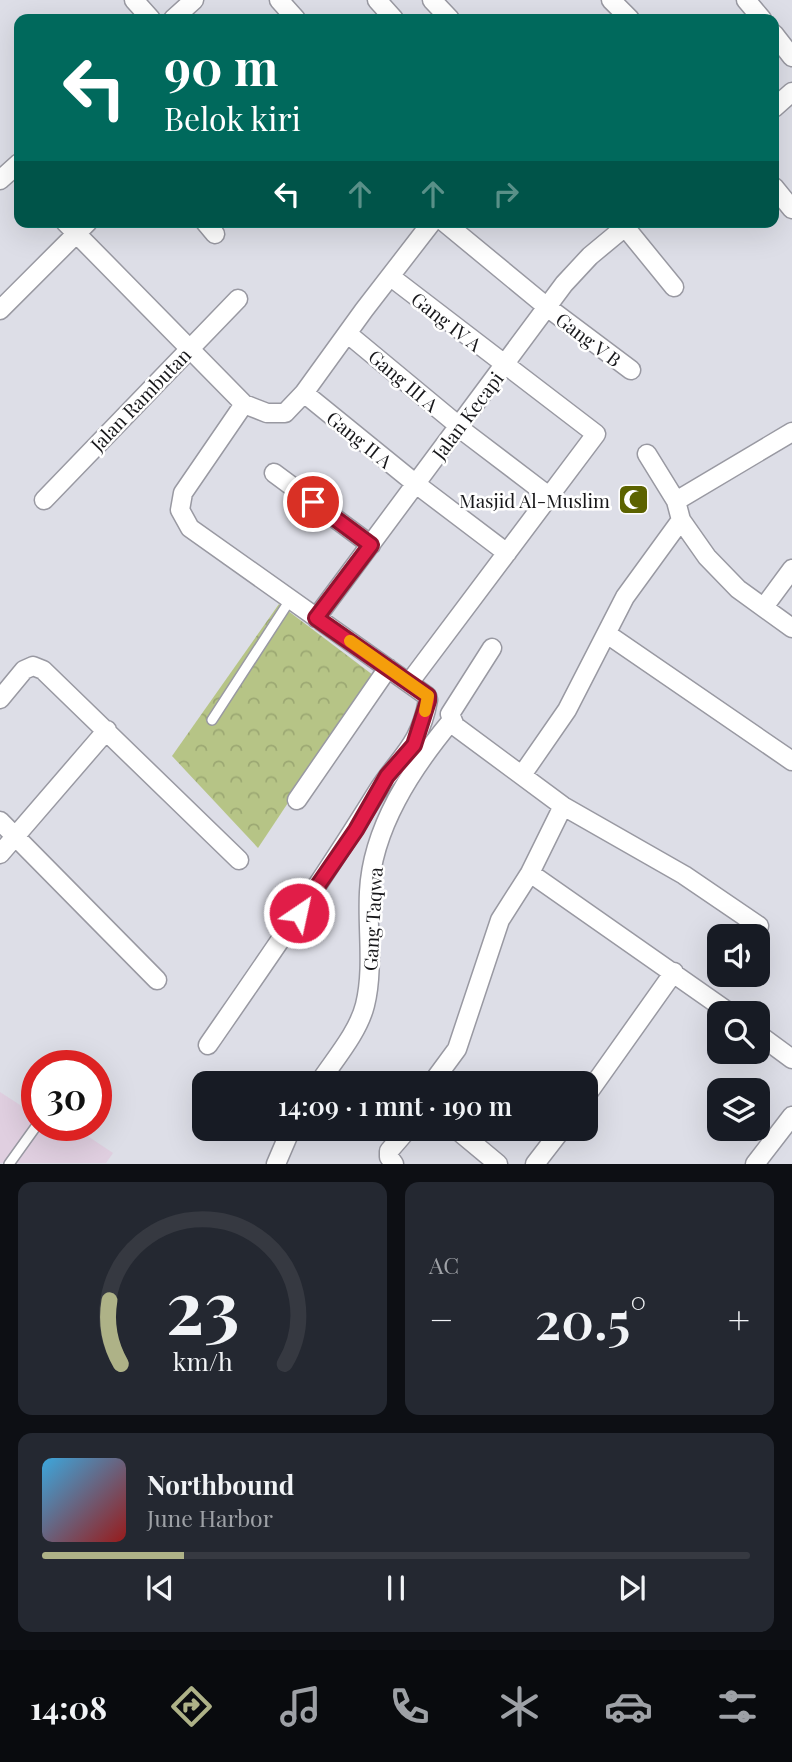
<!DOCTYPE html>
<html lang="id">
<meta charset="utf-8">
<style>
:root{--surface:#171b24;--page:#242831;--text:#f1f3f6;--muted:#9ea1a6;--line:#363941;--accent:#aeb287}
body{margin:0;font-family:"Playfair Display",serif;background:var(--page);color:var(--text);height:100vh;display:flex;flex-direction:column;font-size:26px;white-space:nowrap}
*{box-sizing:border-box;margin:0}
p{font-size:23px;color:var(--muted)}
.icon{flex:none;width:38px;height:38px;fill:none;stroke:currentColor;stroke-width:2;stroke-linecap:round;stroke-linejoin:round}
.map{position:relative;height:1164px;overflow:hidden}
.side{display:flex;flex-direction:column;gap:18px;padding:18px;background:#0d0f14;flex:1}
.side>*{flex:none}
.banner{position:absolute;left:14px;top:14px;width:765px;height:214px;border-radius:14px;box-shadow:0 7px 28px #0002;background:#00695c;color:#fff;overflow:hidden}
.fabs{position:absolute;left:707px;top:924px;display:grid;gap:14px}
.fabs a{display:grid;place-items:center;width:63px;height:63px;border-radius:14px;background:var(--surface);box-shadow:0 7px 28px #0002;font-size:35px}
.speed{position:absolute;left:21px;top:1050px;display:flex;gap:14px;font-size:35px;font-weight:700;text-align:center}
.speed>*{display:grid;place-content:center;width:91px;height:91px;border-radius:50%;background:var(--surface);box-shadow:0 7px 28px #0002;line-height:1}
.speed .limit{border:10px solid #d22;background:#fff;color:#111}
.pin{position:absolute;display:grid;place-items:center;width:60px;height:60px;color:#fff;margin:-30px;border:4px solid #fff;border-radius:50%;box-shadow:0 2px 7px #0007}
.me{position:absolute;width:77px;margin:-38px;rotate:34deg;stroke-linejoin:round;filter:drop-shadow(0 0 5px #0008)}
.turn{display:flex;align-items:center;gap:24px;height:147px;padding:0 35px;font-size:32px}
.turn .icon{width:91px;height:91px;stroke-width:2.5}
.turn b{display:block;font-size:49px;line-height:60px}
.lanes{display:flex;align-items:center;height:66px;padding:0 35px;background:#0003;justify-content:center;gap:35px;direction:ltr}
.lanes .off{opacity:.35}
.big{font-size:52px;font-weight:600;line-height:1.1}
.side .tile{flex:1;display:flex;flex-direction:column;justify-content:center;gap:10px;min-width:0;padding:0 24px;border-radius:14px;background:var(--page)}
.side .dial{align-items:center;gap:0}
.dial svg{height:182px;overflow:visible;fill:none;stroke:var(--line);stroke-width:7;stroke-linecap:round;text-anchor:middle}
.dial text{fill:var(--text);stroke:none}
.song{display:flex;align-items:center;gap:21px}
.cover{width:84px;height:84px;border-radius:10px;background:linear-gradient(135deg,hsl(200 70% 55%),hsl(0 70% 35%))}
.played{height:7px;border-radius:4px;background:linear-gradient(90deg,var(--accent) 20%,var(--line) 20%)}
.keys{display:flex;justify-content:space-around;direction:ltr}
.heat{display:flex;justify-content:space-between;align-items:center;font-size:38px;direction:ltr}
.side .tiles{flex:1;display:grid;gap:18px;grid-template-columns:1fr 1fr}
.tile:last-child{grid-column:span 2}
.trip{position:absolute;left:192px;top:1071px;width:406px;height:70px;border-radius:14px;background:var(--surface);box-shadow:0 7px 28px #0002;font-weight:600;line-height:70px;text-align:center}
.menu{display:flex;height:112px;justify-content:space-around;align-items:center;background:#090b0e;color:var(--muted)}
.menu .icon{width:49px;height:49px}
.menu .active{color:var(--accent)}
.menu b{font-size:32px;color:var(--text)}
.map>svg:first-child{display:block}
.education{fill:#e0cfe0}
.park{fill:url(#park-crowns)}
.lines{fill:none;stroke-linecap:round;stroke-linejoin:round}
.service-casing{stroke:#9999a2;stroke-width:12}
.minor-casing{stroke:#9999a2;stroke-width:21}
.service{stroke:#fff;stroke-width:9}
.minor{stroke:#fff;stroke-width:18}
.route-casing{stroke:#92132f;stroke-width:18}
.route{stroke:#e11d48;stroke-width:12}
.slow{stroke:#f59e0b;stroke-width:12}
.labels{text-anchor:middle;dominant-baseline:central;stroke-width:5;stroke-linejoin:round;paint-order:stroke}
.street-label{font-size:19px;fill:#17171a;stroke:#fff}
.poi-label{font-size:19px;fill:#17171a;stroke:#fff;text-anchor:end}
</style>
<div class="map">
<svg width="792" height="1164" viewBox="0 0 792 1164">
<defs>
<pattern id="park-crowns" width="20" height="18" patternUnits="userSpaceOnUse" patternTransform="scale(1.75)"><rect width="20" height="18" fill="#b6c486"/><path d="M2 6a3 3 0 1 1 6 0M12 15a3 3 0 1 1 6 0" fill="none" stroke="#9ca873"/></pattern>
</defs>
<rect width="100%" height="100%" fill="#dddee7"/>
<path class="education" d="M0 1092 37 1116V1125H71L113 1153 106 1163H0Z"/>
<path class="park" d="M279 604 373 675 258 848 172 756Z"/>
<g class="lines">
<defs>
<path id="service" d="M212 720 290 600
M9 1164 37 1125"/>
<path id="minor" d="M134 0 151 19
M279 0 296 19
M377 0 394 19
M432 0 450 19
M611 0 630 19
M746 0 762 19
M173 19 194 0
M774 34 792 57
M774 108 792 92
M0 180 19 163
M774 187 792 209
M65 222 244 404 183 493 180 510 190 528 427 696 428 700C420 746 399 757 377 792 324 878 266 961 208 1045
M205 222 215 234
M444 222 547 307 631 370
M621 222 674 287
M391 277 596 434 409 683
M0 310 88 222
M348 334 459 426
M304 393 416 484 507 553
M244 404 267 413H285L304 393 364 310 432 222
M458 427 550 497
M647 454 676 501 681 520 707 557 738 589 792 628
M274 473 371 545
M44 500 238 299
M676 501 792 432
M764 607 792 569
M316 618 564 284 590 256 631 222
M607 634 792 761
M492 648 450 714 455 726 563 806 684 875 759 926
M0 699 24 670 33 666 43 670 239 860
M522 775 567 710 625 597 681 520
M297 800 388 668
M0 821 157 980
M0 854 107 730
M530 873 730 1013
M758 1034 792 1059
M319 1083C334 1060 358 1033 365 1005 374 969 367 929 369 892 372 828 412 768 452 720
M432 1083 457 1049 500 920 530 873 563 806
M586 1096 674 972
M456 1129 498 1164
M276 1164 291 1129
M394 1164 389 1157V1151L408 1129
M535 1164 562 1129
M755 1164 792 1116"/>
</defs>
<use href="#service" class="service-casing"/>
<use href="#minor" class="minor-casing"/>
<use href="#service" class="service"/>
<use href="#minor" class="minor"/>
</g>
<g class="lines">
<defs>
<path id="route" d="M299 913 356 830 387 776 414 745 428 701V696L316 618 371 545 313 502"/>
</defs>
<use href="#route" class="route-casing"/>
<use href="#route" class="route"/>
<path class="slow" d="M350 641 428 696 425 711"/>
</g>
<defs>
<symbol id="mosque-square" viewBox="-11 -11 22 22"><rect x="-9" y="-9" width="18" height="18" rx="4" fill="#5c6300" stroke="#fff"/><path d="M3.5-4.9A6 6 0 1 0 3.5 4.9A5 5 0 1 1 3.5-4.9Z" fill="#fff"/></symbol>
</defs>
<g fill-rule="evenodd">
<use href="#mosque-square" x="616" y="482" width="35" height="35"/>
</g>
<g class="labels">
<g class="street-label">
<text transform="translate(447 321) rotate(38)">Gang IV A</text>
<text transform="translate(589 339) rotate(37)">Gang V B</text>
<text transform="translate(404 380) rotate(40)">Gang III A</text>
<text transform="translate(140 399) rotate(-46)">Jalan Rambutan</text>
<text transform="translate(467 415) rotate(-53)">Jalan Kecapi</text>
<text transform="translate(360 439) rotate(39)">Gang II A</text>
<text transform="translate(372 919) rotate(-87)">Gang Taqwa</text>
</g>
<g class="poi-label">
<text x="610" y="500">Masjid Al-Muslim</text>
</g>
</g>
</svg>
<div class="fabs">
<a><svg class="icon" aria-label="sound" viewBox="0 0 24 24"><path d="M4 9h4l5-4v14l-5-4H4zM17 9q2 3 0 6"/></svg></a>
<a><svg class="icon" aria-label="search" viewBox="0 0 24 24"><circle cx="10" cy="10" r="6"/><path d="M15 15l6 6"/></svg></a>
<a><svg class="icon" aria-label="layers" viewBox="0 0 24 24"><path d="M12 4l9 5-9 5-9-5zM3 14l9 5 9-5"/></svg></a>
</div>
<div class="speed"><div class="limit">30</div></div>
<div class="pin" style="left:313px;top:502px;background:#d93025"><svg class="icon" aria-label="arrive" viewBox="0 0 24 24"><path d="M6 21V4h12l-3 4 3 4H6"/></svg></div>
<svg class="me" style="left:299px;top:913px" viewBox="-20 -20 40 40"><circle r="17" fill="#e11d48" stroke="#fff" stroke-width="3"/><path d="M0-11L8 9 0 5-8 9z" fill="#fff"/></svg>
<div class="trip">14:09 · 1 mnt · 190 m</div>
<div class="banner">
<div class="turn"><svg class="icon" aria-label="left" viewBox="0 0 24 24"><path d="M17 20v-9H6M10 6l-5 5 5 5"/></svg><div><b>90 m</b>Belok kiri</div></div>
<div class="lanes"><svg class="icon" aria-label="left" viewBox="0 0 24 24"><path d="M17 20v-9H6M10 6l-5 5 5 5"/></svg><svg class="icon off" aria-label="ahead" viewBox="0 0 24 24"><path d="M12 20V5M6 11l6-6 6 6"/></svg><svg class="icon off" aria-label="ahead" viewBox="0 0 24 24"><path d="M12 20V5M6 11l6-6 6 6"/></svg><svg class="icon off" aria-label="right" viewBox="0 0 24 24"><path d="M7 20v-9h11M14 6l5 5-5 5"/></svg></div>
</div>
</div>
<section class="side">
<div class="tiles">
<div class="tile dial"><svg viewBox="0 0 100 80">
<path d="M14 69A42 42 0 1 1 86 69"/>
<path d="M14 69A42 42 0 0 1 9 41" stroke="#aeb287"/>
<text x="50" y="56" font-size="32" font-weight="700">23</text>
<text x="50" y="72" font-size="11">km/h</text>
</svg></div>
<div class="tile"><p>AC</p>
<div class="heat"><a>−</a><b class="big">20.5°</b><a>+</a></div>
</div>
<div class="tile">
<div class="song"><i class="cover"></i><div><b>Northbound</b><p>June Harbor</p></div></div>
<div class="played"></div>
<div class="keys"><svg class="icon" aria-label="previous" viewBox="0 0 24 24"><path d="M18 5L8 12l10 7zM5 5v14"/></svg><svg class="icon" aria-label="pause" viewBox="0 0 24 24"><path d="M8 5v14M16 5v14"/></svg><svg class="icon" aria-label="next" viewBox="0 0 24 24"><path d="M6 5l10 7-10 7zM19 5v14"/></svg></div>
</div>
</div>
</section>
<nav class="menu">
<b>14:08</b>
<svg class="icon active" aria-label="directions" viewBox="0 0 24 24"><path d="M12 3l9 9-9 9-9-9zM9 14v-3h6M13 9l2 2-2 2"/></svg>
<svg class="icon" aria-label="music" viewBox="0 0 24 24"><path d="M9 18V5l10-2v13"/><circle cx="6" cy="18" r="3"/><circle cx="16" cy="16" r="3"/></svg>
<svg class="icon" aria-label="phone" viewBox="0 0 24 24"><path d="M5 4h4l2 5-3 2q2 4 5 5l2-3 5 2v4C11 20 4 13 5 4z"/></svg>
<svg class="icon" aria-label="climate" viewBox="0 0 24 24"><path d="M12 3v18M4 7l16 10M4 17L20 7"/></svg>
<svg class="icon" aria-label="car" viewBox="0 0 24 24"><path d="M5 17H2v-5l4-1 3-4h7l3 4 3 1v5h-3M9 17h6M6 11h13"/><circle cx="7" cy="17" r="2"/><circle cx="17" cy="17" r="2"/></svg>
<svg class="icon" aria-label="filters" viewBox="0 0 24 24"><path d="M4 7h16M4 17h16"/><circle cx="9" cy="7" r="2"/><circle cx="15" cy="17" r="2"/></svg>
</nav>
